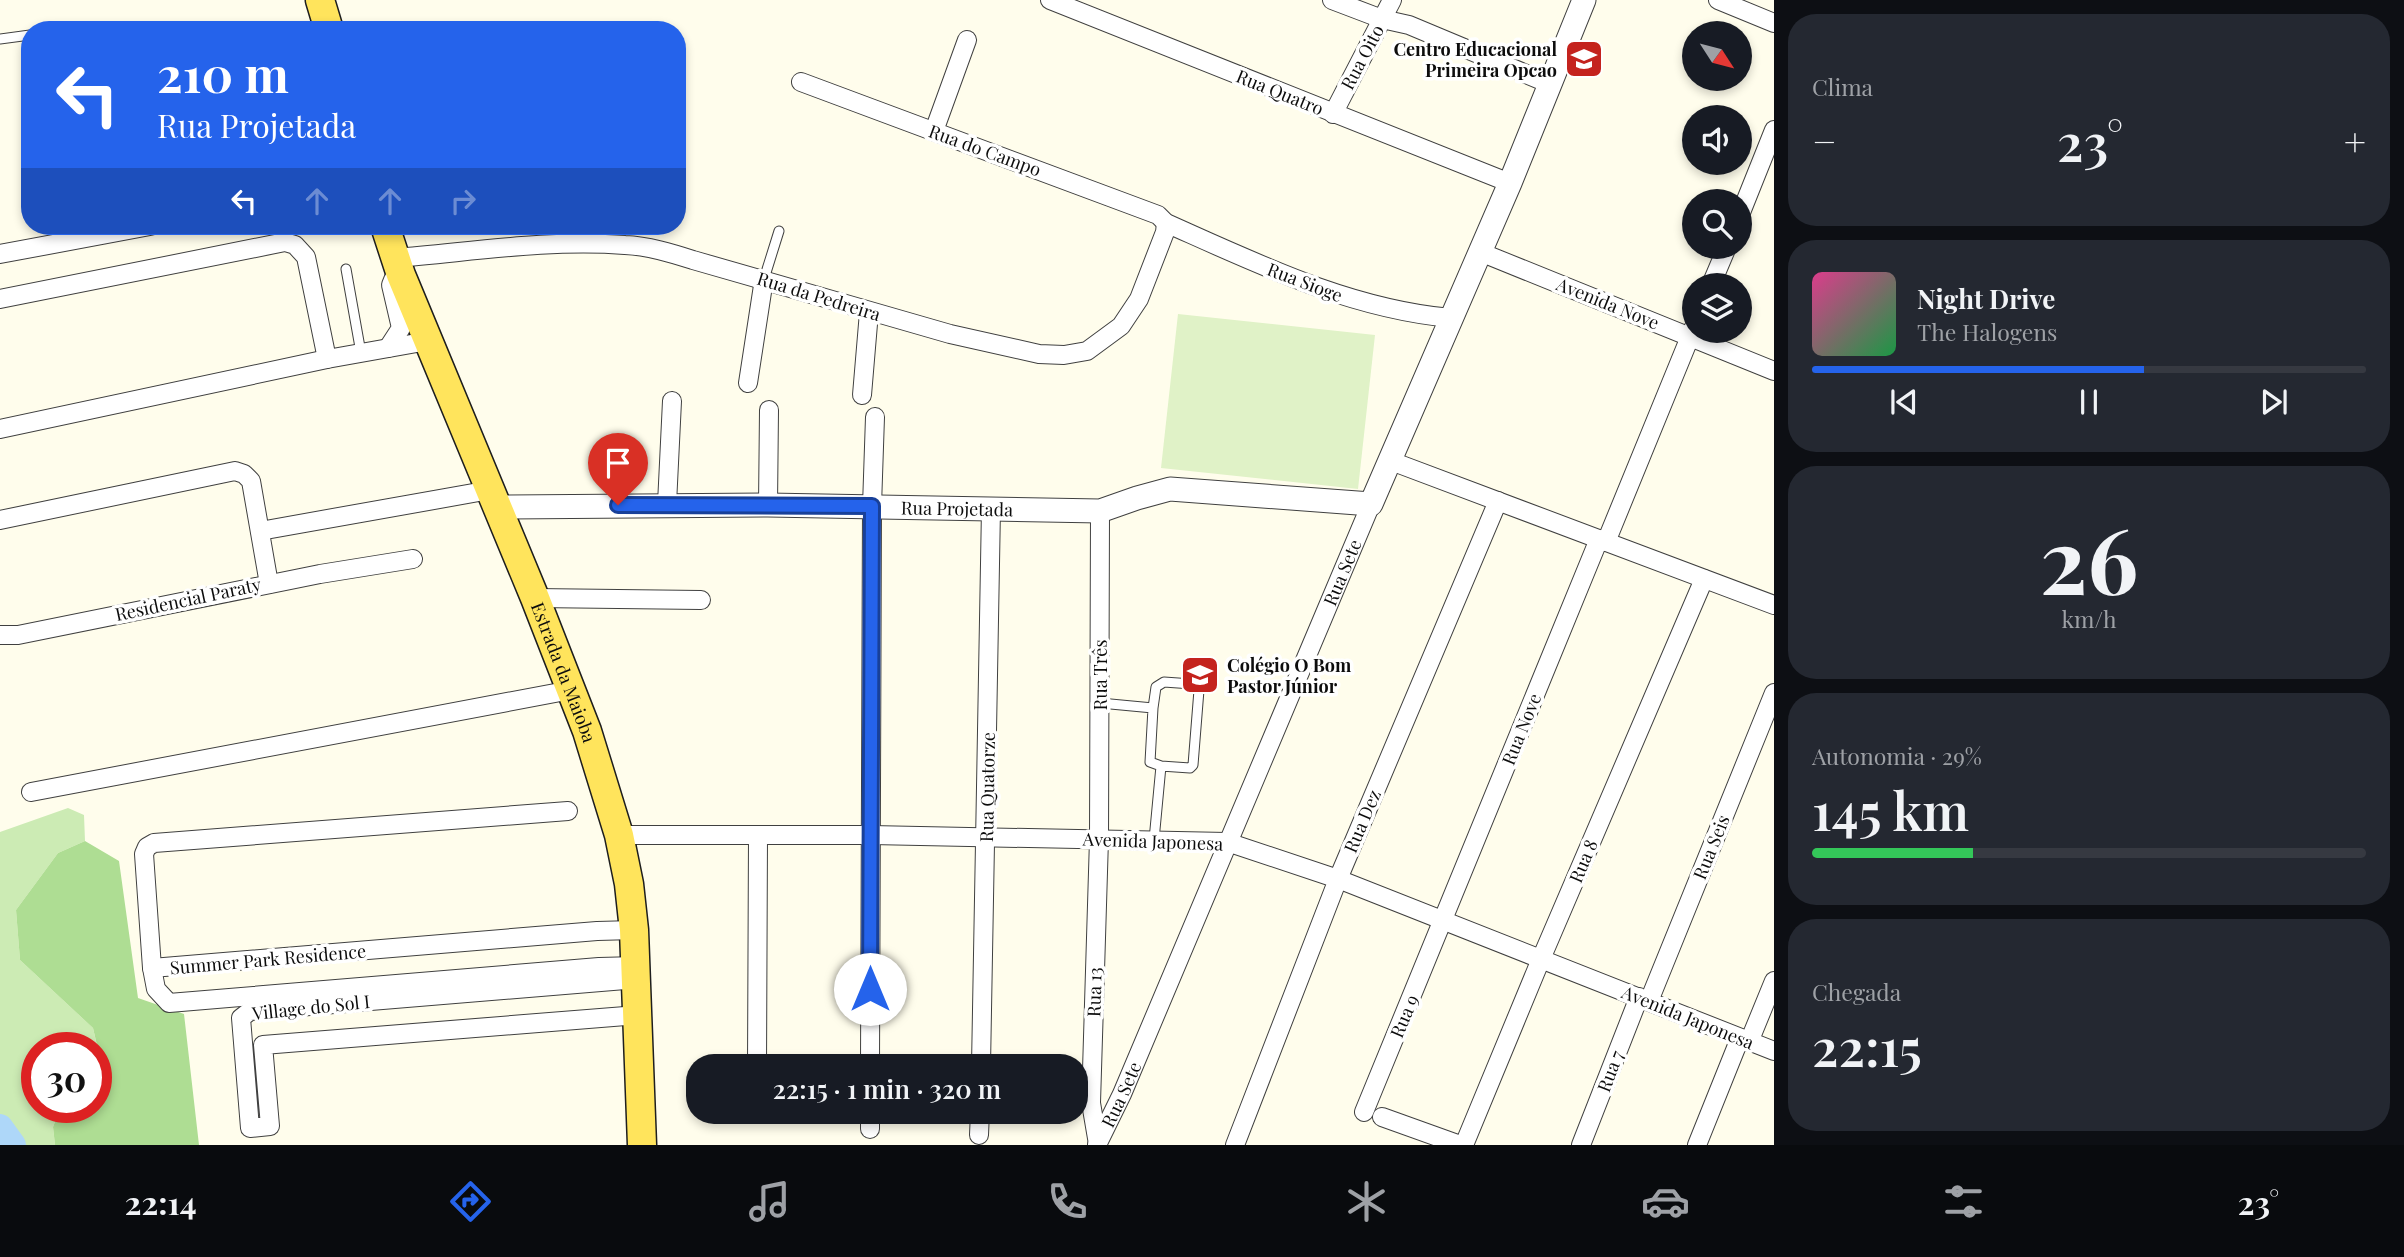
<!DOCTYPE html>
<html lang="pt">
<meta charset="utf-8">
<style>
:root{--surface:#171b24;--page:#242831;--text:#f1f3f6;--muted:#9ea1a6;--line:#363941;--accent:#2563eb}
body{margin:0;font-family:"Playfair Display",serif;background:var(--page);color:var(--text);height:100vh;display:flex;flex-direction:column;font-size:26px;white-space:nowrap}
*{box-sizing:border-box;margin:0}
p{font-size:23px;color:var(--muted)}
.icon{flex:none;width:38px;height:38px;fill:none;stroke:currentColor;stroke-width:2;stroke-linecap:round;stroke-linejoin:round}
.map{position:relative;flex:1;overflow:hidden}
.side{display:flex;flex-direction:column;gap:14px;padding:14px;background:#0d0f14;width:630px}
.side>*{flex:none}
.top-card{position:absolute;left:21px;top:21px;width:665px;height:214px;border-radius:28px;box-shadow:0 4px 10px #0003;background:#2563eb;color:#fff;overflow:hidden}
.needle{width:46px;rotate:126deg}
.tools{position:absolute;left:1682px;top:21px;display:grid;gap:14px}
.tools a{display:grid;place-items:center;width:70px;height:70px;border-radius:50%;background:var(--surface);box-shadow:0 4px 10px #0003;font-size:35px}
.speed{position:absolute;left:21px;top:1032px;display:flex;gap:14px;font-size:35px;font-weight:700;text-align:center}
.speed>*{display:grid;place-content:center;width:91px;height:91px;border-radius:50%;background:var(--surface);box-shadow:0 4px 10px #0003;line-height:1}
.speed .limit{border:10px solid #d22;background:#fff;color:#111}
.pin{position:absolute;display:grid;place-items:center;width:60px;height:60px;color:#fff;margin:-72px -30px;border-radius:50% 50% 50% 0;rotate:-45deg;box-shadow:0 0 7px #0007}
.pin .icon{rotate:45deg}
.me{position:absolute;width:77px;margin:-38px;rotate:0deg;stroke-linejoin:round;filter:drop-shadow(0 0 5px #0008)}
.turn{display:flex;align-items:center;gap:24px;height:147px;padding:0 21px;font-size:32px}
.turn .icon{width:91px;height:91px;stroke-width:2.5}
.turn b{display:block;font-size:49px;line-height:60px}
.lanes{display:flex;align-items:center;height:66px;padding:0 21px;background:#0003;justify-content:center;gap:35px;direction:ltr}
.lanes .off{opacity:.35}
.big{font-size:52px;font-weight:600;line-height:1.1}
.side .tile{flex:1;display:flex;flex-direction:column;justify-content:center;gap:10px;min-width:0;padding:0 24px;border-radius:28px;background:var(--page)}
.side .dial{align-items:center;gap:0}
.dial b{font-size:91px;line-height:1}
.song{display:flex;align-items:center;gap:21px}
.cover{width:84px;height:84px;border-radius:10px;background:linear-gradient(135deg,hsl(330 70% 55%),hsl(140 70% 35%))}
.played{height:7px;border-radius:4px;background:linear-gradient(90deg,var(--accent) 60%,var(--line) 60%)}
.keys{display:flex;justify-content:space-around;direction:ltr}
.heat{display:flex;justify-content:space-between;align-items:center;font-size:38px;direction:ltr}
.charge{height:10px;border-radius:5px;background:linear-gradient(90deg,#34c759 29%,var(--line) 0)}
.trip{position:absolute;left:686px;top:1054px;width:402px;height:70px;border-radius:28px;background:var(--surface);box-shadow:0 4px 10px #0003;font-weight:600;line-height:70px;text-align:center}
.tab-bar{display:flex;height:112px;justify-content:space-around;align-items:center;background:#090b0e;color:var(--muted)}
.tab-bar .icon{width:49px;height:49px}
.tab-bar .active{color:var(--accent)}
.tab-bar b{font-size:32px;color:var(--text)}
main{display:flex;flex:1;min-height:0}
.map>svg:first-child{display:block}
.green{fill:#ccebb4}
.forest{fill:#aedd93}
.pitch{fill:#e0f2c7}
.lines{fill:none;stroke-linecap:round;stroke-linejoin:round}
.river{stroke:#aed7f9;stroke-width:26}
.service-casing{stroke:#404040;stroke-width:11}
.minor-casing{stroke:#404040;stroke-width:20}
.tertiary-casing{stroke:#404040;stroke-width:25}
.primary-casing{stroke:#1e1e1e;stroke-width:31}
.service{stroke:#fff;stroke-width:9}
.minor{stroke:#fff;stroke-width:18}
.tertiary{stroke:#fff;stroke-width:23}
.primary{stroke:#ffe45c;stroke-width:28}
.route-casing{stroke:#184099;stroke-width:18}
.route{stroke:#2563eb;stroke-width:12}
.labels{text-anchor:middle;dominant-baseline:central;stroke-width:7;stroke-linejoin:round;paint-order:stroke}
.poi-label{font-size:18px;font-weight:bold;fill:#0d0d0d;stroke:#fff;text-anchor:end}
.street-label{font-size:18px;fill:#0d0d0d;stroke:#fff}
</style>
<main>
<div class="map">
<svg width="1774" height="1145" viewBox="0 0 1774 1145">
<rect width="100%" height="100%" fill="#fffdec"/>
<path class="green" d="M68 808 84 815 85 841 58 853 16 910 20 960 93 1028 99 1055 96 1061V1048H37V1108H60L53 1127 55 1145H0V832Z"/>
<path class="forest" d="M85 841 119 861 138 998 184 1014 199 1145H55L53 1127 60 1108H96V1061L99 1054 93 1028 20 960 16 910 58 853Z"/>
<path class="pitch" d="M1178 314 1375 335 1358 489 1161 468Z"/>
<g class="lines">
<path class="river" d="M0 1127 13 1145"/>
<defs>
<path id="service" d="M0 39 30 35
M346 269 361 353
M764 279 779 231
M1164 682 1192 684 1199 690 1193 765 1190 768 1161 766 1150 762 1153 708 1156 687Z
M1100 703 1153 708
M1154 840 1161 766"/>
<g id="minor">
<path d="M1050 0 1510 183"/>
<path d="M1332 0 1382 19 1409 25 1550 84"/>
<path d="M1718 0 1774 23"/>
<path d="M801 82 1158 215 1166 223C1258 264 1350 309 1451 318"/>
<path d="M1333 114 1392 0"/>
<path d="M934 131 967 40"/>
<path d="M1740 215 1774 130"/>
<path d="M1480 252 1774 371"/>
<path d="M0 254 150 226"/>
<path d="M395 258C471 252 548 239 625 245 648 246 671 253 693 260L950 334 1039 354 1064 355 1087 351 1121 326 1139 299 1165 232 1166 223"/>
<path d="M1711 285 1727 247"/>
<path d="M0 299 285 242 295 245 306 257 327 359"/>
<path d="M388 348 401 328 391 285 393 280 401 275"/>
<path d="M748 383 764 279"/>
<path d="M862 395 869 312"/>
<path d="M0 429 327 359 428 341"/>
<path d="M1391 461 1774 605"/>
<path d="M667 504 672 401"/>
<path d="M768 505 769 410"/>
<path d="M0 520 235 471 244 474 251 481 269 584"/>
<path d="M260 531 490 490"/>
<path d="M1606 542 1694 327"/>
<path d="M535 598 701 600"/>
<path d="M0 635H18L320 574 413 559"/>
<path d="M31 792 571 690"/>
<path d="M568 811 154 843 147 847 144 854 152 968 597 931 634 930"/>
<path d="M619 835H871L1227 842 1338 879 1774 1051"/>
<path d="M152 968 156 989 169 1003 599 967 637 966"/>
<path d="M637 979 250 1011 241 1018 250 1128 270 1126 263 1045 638 1015"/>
<path d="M1649 1001 1774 693"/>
<path d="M1749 1042 1774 981"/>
<path d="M757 1066 758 836"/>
<path d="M870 1066 872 506 875 417"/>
<path d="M981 1066 991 508"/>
<path d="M1364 1112 1599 539"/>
<path d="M1382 1117 1460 1145"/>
<path d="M870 1129V1111"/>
<path d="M979 1135 980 1111"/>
<path d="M1098 1144 1091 1103 1099 839 1100 511"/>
<path id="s1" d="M1097 1145 1122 1094 1371 504"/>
<path d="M1235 1145 1338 879 1498 501"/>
<path d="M1464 1145 1541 959 1704 579"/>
<path d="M1581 1145 1639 997"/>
<path d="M1697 1145 1740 1038"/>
</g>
<g id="tertiary">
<path id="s2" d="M497 507 768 505 1100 511 1137 498 1170 489 1371 504 1510 183 1584 0"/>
</g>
<g id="primary">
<path d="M320 0 329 30"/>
<path id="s3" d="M385 226 401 275 535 598 587 731 619 835 629 884 634 930 642 1145"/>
</g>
</defs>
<use href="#service" class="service-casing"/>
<use href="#minor" class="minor-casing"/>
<use href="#tertiary" class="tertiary-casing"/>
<use href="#primary" class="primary-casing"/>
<use href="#service" class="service"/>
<use href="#minor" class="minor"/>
<use href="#tertiary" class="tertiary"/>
<use href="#primary" class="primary"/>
</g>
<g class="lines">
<defs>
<path id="route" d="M618 505 872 506 870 989"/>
</defs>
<use href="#route" class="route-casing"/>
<use href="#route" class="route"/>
</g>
<defs>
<symbol id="school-square" viewBox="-11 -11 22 22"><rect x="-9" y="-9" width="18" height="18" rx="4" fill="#c4231e" stroke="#fff"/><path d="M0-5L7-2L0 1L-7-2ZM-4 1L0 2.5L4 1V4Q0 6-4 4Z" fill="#fff"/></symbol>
</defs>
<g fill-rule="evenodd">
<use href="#school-square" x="1562" y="37" width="44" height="44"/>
<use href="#school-square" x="1178" y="653" width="44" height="44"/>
</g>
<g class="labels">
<g class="poi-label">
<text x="1557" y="49">Centro Educacional<tspan x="1557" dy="21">Primeira Opcao</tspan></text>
<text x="1227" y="665" text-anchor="start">Colégio O Bom<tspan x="1227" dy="21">Pastor Júnior</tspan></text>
</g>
<g class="street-label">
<text transform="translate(1362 57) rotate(-62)">Rua Oito</text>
<text transform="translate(1280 92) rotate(22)">Rua Quatro</text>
<text transform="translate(985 150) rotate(20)">Rua do Campo</text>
<text transform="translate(1305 282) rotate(21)">Rua Sioge</text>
<text transform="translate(819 296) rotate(17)">Rua da Pedreira</text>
<text transform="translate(1608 303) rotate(22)">Avenida Nove</text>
<text stroke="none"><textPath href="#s2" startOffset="460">Rua Projetada</textPath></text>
<text stroke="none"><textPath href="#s1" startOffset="623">Rua Sete</textPath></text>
<text transform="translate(188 599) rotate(-12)">Residencial Paraty</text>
<text stroke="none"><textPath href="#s3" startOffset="481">Estrada da Maioba</textPath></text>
<text transform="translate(1100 675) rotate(-90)">Rua Três</text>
<text transform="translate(1521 729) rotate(-68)">Rua Nove</text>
<text transform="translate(987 787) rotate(-89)">Rua Quatorze</text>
<text transform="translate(1362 821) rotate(-67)">Rua Dez</text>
<text transform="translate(1153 841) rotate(2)">Avenida Japonesa</text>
<text transform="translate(1711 847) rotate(-68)">Rua Seis</text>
<text transform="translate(1583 861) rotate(-67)">Rua 8</text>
<text transform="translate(268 959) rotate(-5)">Summer Park Residence</text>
<text transform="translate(1094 992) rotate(-88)">Rua 13</text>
<text transform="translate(311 1007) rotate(-6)">Village do Sol I</text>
<text transform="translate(1404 1016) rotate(-67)">Rua 9</text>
<text transform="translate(1688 1017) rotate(22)">Avenida Japonesa</text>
<text transform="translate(1610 1071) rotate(-69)">Rua 7</text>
<text stroke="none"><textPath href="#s1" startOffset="56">Rua Sete</textPath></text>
</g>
</g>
</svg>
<div class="tools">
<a><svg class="needle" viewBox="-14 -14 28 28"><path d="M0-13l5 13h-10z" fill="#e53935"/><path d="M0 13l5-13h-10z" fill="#9ea1a6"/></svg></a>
<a><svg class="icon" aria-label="sound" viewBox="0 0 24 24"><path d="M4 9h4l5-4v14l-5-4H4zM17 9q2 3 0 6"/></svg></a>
<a><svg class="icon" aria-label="search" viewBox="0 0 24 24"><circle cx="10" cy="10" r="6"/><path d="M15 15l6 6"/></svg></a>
<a><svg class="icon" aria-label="layers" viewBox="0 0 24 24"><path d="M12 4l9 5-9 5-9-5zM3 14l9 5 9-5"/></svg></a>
</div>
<div class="speed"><div class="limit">30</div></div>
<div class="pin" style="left:618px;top:505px;background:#d93025"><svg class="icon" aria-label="arrive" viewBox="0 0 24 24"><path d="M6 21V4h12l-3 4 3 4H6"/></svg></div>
<svg class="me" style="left:870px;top:989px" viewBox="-20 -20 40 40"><circle r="19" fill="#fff"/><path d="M0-13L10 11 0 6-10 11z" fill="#2563eb"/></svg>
<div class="trip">22:15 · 1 min · 320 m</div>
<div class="top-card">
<div class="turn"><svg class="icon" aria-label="left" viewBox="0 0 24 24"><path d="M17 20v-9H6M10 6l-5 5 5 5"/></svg><div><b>210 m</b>Rua Projetada</div></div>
<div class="lanes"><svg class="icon" aria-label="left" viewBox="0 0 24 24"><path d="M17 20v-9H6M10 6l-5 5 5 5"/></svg><svg class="icon off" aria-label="ahead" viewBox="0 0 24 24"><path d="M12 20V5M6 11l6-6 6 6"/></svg><svg class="icon off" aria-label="ahead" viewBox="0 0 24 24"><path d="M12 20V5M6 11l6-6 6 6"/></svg><svg class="icon off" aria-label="right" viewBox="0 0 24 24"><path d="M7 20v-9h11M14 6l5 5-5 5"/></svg></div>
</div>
</div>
<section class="side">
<div class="tile"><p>Clima</p>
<div class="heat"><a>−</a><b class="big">23°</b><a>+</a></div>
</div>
<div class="tile">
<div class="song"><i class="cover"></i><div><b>Night Drive</b><p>The Halogens</p></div></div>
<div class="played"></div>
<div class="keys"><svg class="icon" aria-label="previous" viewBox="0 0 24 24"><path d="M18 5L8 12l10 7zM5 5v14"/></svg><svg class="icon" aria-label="pause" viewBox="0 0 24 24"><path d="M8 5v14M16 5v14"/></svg><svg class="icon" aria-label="next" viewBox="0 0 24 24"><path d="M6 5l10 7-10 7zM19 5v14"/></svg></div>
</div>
<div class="tile dial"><b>26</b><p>km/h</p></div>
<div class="tile"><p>Autonomia · 29%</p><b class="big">145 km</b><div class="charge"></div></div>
<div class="tile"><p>Chegada</p><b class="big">22:15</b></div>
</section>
</main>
<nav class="tab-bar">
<b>22:14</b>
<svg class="icon active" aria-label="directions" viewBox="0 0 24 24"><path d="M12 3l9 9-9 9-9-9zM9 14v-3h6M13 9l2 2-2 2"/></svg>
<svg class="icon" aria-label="music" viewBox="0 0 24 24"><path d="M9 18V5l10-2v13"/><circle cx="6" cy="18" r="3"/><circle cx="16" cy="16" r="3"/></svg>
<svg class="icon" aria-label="phone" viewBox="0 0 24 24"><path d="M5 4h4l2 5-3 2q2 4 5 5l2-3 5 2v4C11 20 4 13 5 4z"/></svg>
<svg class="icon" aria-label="climate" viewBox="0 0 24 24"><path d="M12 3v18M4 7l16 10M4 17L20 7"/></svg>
<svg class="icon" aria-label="car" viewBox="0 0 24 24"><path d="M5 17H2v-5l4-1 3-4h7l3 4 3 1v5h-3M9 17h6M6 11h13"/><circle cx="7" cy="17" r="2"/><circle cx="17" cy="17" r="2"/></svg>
<svg class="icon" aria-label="filters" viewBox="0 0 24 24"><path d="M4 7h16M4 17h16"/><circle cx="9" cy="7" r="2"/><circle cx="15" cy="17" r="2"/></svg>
<b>23°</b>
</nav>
